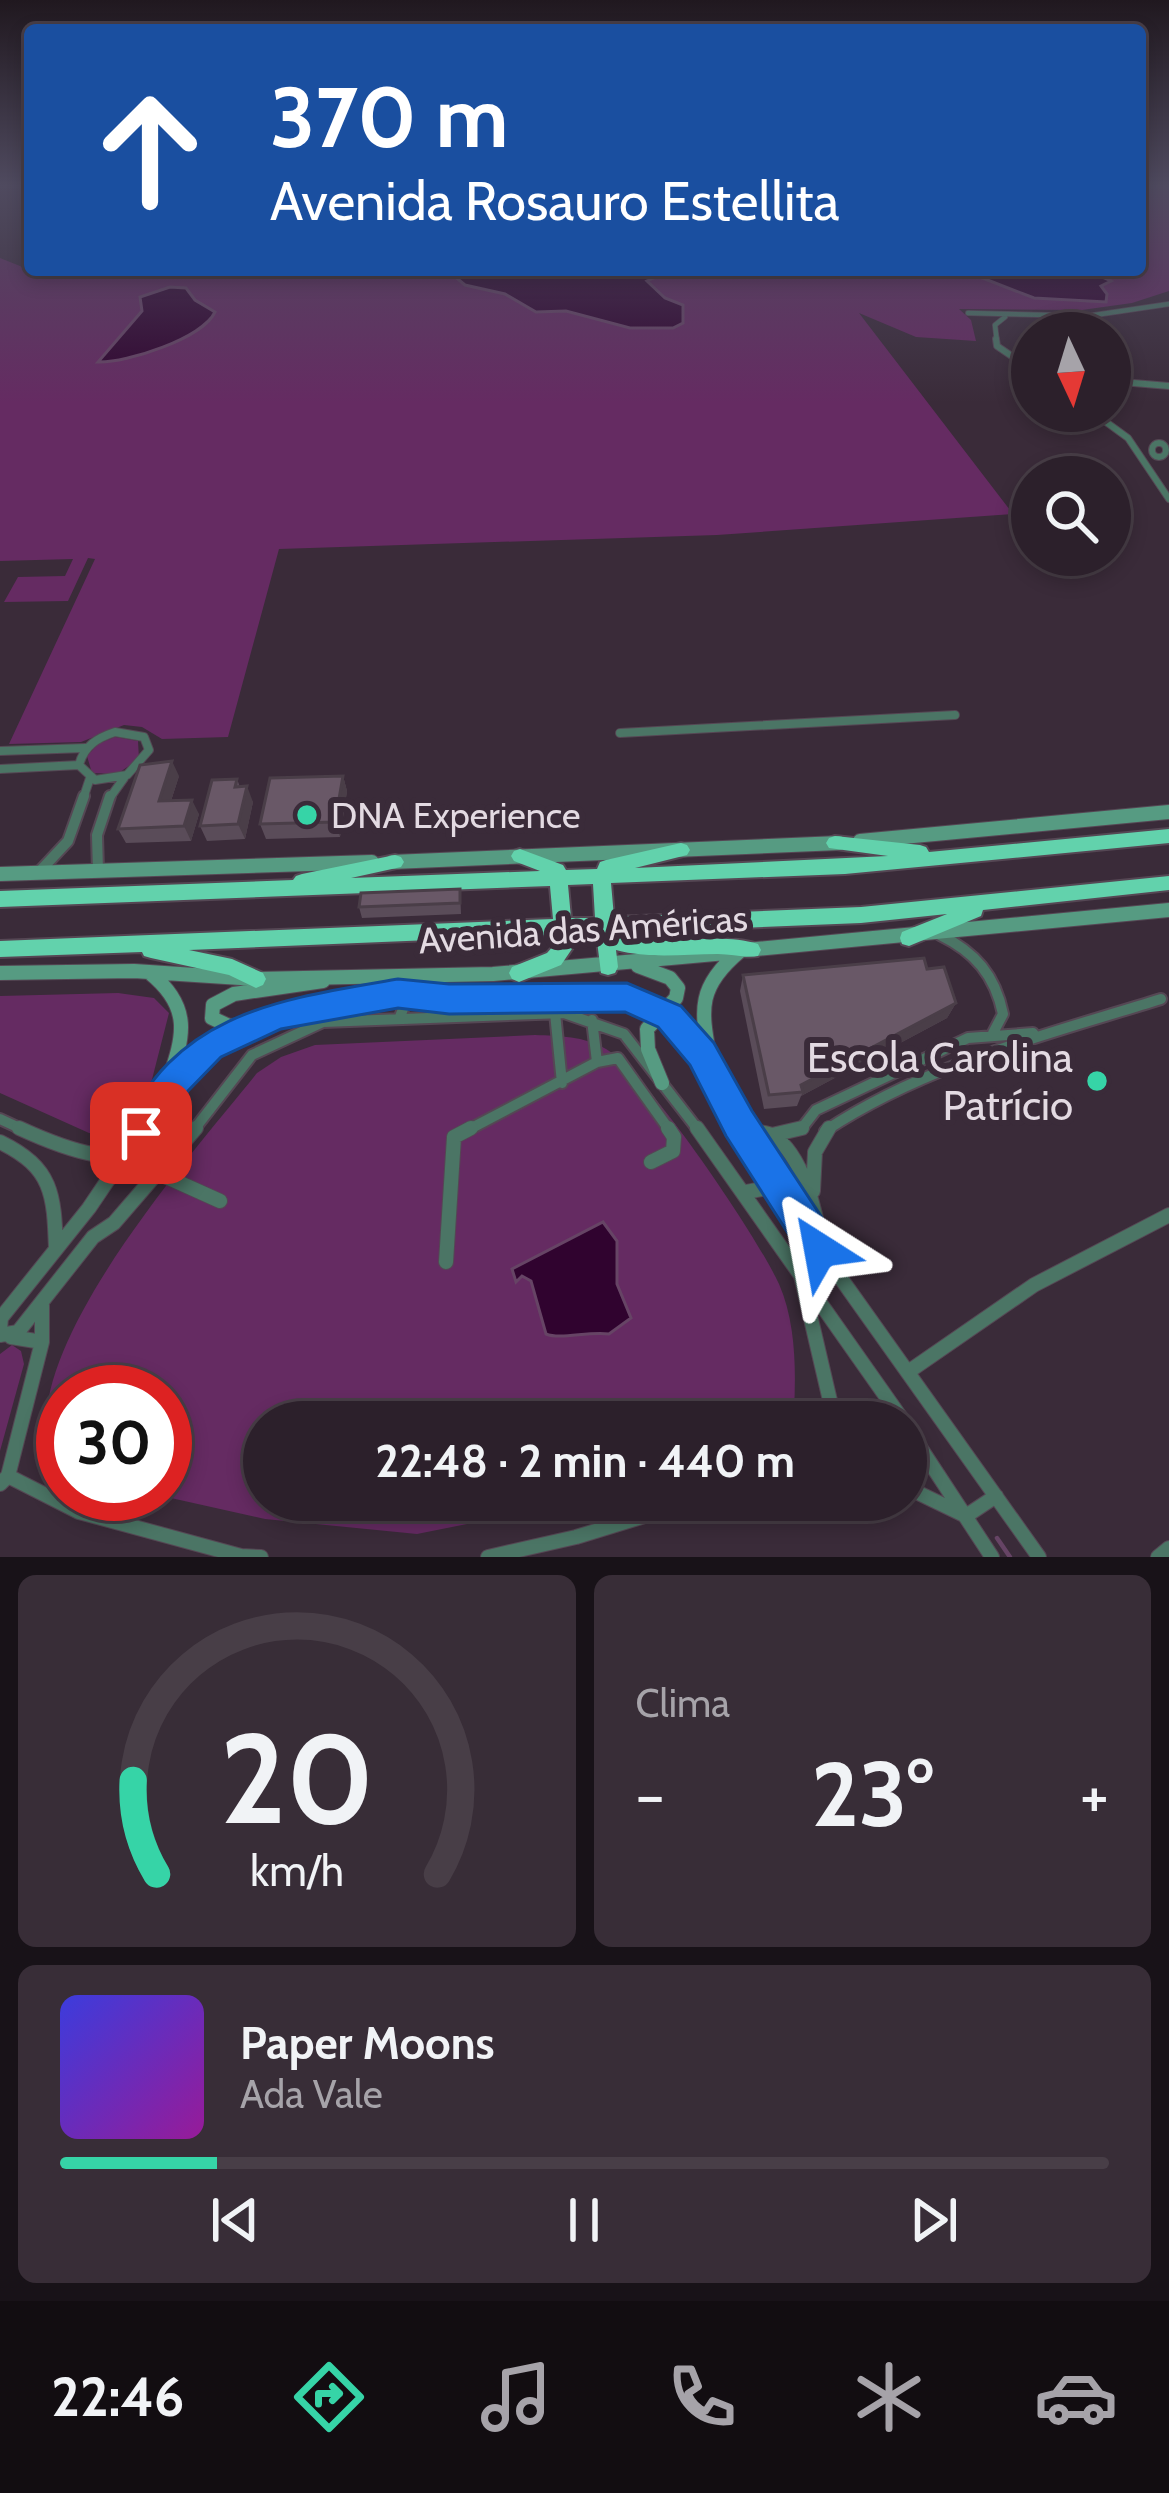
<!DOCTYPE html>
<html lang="pt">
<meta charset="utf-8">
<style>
:root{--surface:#2c202b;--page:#382d37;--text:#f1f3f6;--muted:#a6a3a9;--line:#483e47;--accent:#36d4a7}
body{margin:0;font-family:Cabin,sans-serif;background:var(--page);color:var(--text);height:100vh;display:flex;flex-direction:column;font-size:45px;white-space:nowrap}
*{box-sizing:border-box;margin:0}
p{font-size:39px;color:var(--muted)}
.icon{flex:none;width:66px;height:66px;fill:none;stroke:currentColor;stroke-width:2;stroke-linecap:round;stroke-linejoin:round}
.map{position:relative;height:1557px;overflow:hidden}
.sheet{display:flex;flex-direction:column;gap:18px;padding:18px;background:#181218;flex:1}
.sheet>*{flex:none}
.hud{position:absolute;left:24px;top:24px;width:1122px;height:252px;border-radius:12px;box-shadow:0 6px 18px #0003,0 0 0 3px var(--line);background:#1a4fa0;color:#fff;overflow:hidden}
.needle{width:78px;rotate:176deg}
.fabs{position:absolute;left:1011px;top:312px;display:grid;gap:24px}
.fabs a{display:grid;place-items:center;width:120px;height:120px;border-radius:50%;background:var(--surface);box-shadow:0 6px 18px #0003,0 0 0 3px var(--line);font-size:60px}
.speed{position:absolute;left:36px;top:1365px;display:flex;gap:24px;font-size:60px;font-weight:700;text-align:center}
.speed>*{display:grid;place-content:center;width:156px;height:156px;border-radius:50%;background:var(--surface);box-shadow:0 6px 18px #0003,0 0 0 3px var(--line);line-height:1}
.speed .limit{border:18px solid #d22;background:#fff;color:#111}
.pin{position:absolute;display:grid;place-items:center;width:102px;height:102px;color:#fff;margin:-51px;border-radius:24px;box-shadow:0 6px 18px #0006}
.me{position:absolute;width:132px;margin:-66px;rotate:326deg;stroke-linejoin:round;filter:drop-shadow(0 0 9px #0008)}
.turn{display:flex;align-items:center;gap:42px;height:252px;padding:0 48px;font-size:54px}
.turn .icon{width:156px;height:156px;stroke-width:2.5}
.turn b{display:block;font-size:84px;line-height:102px}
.big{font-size:90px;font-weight:800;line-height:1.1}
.sheet .card{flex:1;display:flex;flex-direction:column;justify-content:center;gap:18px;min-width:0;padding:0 42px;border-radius:18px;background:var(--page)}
.sheet .dial{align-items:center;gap:0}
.dial svg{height:312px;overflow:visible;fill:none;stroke:var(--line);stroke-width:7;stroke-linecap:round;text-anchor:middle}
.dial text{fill:var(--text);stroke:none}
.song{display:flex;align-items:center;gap:36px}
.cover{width:144px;height:144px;border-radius:18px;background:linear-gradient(135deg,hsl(240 70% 55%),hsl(300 70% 35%))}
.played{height:12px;border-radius:6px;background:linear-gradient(90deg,var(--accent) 15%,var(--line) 15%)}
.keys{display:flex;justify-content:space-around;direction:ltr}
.heat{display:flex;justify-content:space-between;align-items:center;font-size:66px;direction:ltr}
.sheet .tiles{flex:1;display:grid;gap:18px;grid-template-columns:1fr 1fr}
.card:last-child{grid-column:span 2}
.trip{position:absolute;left:243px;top:1401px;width:684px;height:120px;border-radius:60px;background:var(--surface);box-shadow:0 6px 18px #0003,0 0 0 3px var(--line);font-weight:800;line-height:120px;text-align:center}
.menu{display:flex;height:192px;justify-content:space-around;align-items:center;background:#120d11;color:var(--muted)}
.menu .icon{width:84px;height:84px}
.menu .on{color:var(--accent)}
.menu b{font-size:54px;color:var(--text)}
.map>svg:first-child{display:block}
.green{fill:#652b62}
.water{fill:#30032f;stroke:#664465;stroke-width:3}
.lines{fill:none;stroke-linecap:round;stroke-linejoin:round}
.stream{stroke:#664465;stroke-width:4.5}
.street-far4-casing{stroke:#554754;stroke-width:6}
.street-far3-casing{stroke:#554754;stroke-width:8}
.street-far2-casing{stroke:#554754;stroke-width:10}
.street-far1-casing{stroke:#554754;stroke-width:14}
.street-casing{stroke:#554754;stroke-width:16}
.secondary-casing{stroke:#554754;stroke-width:16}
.highway-casing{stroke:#554754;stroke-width:4}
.street-far4{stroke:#4b7565;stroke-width:4.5}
.street-far3{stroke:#4b7565;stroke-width:6}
.street-far2{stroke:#4b7565;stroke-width:8}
.street-far1{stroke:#4b7565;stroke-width:10}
.street{stroke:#4b7565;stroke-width:14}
.secondary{stroke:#569b82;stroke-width:14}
.highway{fill:#62d2ac;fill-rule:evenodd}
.wall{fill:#5a4c59}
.shaded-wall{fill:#4a3e48}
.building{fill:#695867;stroke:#4a3e48;stroke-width:3}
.route{fill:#1a73e8;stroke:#114b97;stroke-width:3}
.poi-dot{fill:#36d4a7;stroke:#3a2b39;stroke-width:4.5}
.labels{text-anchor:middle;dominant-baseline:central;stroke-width:12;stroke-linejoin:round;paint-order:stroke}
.poi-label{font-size:36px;fill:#e3dae2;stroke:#3a2b39;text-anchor:start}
.street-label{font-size:36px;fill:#e3dae2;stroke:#3a2b39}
.near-poi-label{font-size:42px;fill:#e3dae2;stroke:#3a2b39;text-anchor:end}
</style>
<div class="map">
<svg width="1169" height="1557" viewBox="0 0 1169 1557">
<rect width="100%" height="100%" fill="#3a2b39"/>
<path class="green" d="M1140 185H1169V291L1132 303 1082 310 959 309 971 320 976 341 916 337 859 313 1013 514 717 535 279 549 228 737 162 739 142 727 124 725 81 742 9 744 95 559 88 558 68 601 4 602 18 577 65 576 73 559 0 561V258L30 270H962L1034 298 1105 302 1101 285 1109 282 1086 270H1140Z
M115 737 138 741 139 759 117 774 92 773 87 756 98 744Z
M118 993 154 998 169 1013 147 1099 118 1136 89 1133 0 1093V996Z
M535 1035C559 1036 584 1036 606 1049 648 1074 757 1236 779 1284 796 1323 796 1370 794 1411L776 1422H264V1500H587L417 1534 265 1519 153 1494H165V1392H63V1462L51 1457C13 1353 194 1152 257 1073L281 1057 315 1045Z
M12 1345 21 1351 24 1364 0 1451V1354Z"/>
<path class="water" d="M447 270H672L647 281 665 298 683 305V323L673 328H630L566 311 536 312 505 294 465 285Z
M962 270H1086L1111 281 1101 286 1107 294 1106 302 1034 298Z
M170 287 186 288 195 300 215 312C203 338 127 363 98 362L142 311 140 297Z
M603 1222 617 1241V1284L631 1318 609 1334C588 1331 561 1340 546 1334L531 1281 522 1276 516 1282 512 1269Z"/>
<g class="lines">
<path class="stream" d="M997 1538 1010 1557"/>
<defs>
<path id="street-far4" d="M968 313 1088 316 1169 304
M997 342 995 325 1005 317"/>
<path id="street-far3" d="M996 339 997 346 1032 370
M1110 381 1169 386
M1091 411 1128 438 1169 499
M1152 450a7 7 0 1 1 14 0a7 7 0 1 1-14 0Z"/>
<path id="street-far2" d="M115 732 144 737 149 750 127 775 95 780 79 765C84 746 97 738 115 732Z
M620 733 955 715
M0 751 85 748
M0 769 79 765
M83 799 90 778
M109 799 124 778"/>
<path id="street-far1" d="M40 871 68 841 84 796
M98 871 97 835 110 796
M940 935C975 952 995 975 1003 1014L993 1033
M388 999 405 1004 399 1019
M555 1013 562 1083
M597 1062 618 1058 670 1131
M0 1119 26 1131
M741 1125 750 1131
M141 1131 176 1079 209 1046 230 1033 296 1010 379 995 627 997 670 1016 702 1054 743 1131
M193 1131 252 1055 323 1022 564 1013 624 1034 699 1131
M466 1131 597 1062 592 1020
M789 1131 802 1128 816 1110 968 1038 1033 1033
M825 1131C926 1064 1046 1035 1161 999"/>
<path id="street" d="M19 1128C73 1153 117 1167 176 1149
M697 1128 904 1422
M742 1128 820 1249 1039 1557
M746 1128C755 1134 765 1131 773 1136 802 1154 817 1213 820 1244
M772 1135 802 1128
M0 1142C53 1168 54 1194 56 1249
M651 1162 673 1151 674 1137 668 1128
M160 1174 220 1201
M813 1191 815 1152 829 1128
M746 1192 778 1186
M446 1262 454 1137 471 1128
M800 1272 835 1422
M0 1329 1 1318 89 1208 143 1128
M0 1335 18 1332 93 1237 114 1223 196 1128
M11 1337 42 1342
M908 1372 1034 1285 1169 1215
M906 1426 992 1557
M8 1476 79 1512 241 1556 261 1557
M0 1484 8 1476 42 1342V1305
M906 1487 966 1516 996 1496
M488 1557 576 1537 697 1500
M1158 1557 1169 1548"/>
<path id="secondary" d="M860 841 1169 812
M392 862 839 843
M0 874 372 862
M746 950 1169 910
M638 966 670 978 678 988 676 998 647 1029 648 1049 662 1083
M0 973 134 971 256 979 493 974 726 953
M150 973C198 1012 180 1044 164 1095
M248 1025 229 1026 212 1018 213 1005 234 994 323 981
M712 1071C703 1015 692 991 740 951"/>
<path id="highway" d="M1169 829V843L845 874 611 883 614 917 861 907 1169 876V890L983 910 981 916 909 946 902 944 900 938 902 932 947 914 861 923 617 933C661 951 712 930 758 944L761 950 758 956C745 958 731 954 718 954 683 954 650 959 616 950L618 967 615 973 608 975 601 973 596 933 573 934 574 946 561 965 519 982 512 979 509 973 512 967 547 953 555 944 554 935 189 950 232 959 263 973 266 979 263 985 256 988 229 975 151 958 144 956 142 952 0 957V941L553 919 550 886 0 907V891L293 880 296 876 302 874 395 855 401 857 404 862 401 867 351 878 540 871 514 861 511 856 514 851 520 849 563 865 566 870 597 869 600 862 606 860 681 843 687 845 690 850 687 855 635 868 888 856 829 848 826 843 829 838 835 836 920 845 926 847 929 852ZM593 884 595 918H571L568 885Z"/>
</defs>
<use href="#street-far4" class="street-far4-casing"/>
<use href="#street-far3" class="street-far3-casing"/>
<use href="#street-far2" class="street-far2-casing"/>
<use href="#street-far1" class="street-far1-casing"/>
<use href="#street" class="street-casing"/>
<use href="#secondary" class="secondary-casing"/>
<use href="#highway" class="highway-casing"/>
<use href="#street-far4" class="street-far4"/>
<use href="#street-far3" class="street-far3"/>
<use href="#street-far2" class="street-far2"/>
<use href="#street-far1" class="street-far1"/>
<use href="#street" class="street"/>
<use href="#secondary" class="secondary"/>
<use href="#highway" class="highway"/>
</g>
<path class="wall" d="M179 776 171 801 199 814 191 841 126 843 118 829Z
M343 776 347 791 340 837 266 839 260 824Z
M237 779 240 787 253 802 245 839 207 841 200 826Z
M460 889 461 914 362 918 359 907Z
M927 969 956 1003 947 1018 801 1096 797 1106 764 1109 740 991 743 975Z"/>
<path class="shaded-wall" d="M172 761 179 776 166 816 159 801Z
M343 776 347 791 340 837 335 822Z
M247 786 253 802 245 839 238 824Z
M192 800 199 814 191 841 184 826Z
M956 1003 947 1018 801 1096 803 1092 801 1085Z"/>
<path class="building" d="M172 761 159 801 192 800 184 826 118 829 140 765Z
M343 776 335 822 260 824 270 778Z
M237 779 235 787 247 786 238 824 200 826 212 780Z
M460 889V903L359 907 361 893Z
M924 958 927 969 944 967 956 1003 801 1085 803 1092 769 1095 743 975Z"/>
<linearGradient id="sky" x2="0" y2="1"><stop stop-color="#20181f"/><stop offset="0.46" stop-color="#4f4a5f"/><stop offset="1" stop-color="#4f4a5f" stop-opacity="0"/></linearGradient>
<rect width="1169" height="403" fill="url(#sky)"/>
<path class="route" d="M398 979 449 984 627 983 681 1006 714 1043 752 1111 834 1236 840 1250 834 1263 820 1269 807 1263 726 1136 690 1065 658 1027 625 1012 449 1014 398 1008 281 1029 221 1057 188 1091 153 1146 141 1151 128 1146 123 1133C174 1011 283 999 398 979Z"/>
<g class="poi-dot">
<circle cx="307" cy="815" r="12"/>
<circle cx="1097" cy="1081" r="12"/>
</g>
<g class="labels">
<g class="poi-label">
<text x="331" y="815">DNA Experience</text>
</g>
<g class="street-label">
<text transform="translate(583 929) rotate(-4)">Avenida das Américas</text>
</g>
<g class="near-poi-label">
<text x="1073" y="1057">Escola Carolina<tspan x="1073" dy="48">Patrício</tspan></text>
</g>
</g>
</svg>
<div class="fabs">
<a><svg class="needle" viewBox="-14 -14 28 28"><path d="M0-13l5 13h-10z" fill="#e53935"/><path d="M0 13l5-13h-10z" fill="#a6a3a9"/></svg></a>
<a><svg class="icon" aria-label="search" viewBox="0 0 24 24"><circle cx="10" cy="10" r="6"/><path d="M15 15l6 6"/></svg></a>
</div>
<div class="speed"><div class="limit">30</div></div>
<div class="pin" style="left:141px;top:1133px;background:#d93025"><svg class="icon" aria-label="arrive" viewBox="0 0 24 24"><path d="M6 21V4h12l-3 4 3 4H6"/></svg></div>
<svg class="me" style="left:820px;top:1250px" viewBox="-20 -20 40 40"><path d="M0-17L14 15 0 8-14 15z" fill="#1a73e8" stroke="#fff" stroke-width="4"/></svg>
<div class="trip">22:48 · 2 min · 440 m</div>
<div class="hud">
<div class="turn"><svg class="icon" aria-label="ahead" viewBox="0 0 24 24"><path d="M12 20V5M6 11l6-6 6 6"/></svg><div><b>370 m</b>Avenida Rosauro Estellita</div></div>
</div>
</div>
<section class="sheet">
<div class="tiles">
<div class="card dial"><svg viewBox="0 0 100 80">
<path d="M14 69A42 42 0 1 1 86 69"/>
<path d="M14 69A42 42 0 0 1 8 45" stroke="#36d4a7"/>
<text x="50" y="56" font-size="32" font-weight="700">20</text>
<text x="50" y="72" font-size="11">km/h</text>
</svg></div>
<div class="card"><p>Clima</p>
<div class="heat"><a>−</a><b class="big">23°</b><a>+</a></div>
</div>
<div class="card">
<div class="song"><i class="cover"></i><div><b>Paper Moons</b><p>Ada Vale</p></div></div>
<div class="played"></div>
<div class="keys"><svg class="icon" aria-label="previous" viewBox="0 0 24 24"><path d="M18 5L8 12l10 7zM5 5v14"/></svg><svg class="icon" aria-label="pause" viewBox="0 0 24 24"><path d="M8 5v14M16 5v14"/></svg><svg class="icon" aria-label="next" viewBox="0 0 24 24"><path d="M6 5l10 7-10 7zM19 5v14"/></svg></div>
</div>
</div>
</section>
<nav class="menu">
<b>22:46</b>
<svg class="icon on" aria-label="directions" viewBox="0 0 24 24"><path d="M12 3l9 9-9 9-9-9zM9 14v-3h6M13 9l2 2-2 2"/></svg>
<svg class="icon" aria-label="music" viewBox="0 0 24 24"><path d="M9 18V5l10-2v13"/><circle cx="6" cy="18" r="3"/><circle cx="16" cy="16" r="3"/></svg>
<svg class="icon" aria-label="phone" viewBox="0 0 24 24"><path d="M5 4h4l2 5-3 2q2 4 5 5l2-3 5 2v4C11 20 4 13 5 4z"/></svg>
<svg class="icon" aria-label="climate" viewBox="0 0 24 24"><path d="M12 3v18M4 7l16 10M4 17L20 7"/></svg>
<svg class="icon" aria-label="car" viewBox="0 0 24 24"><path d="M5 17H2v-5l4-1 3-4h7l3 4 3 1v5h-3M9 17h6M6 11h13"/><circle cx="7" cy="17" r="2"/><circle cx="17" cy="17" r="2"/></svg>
</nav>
